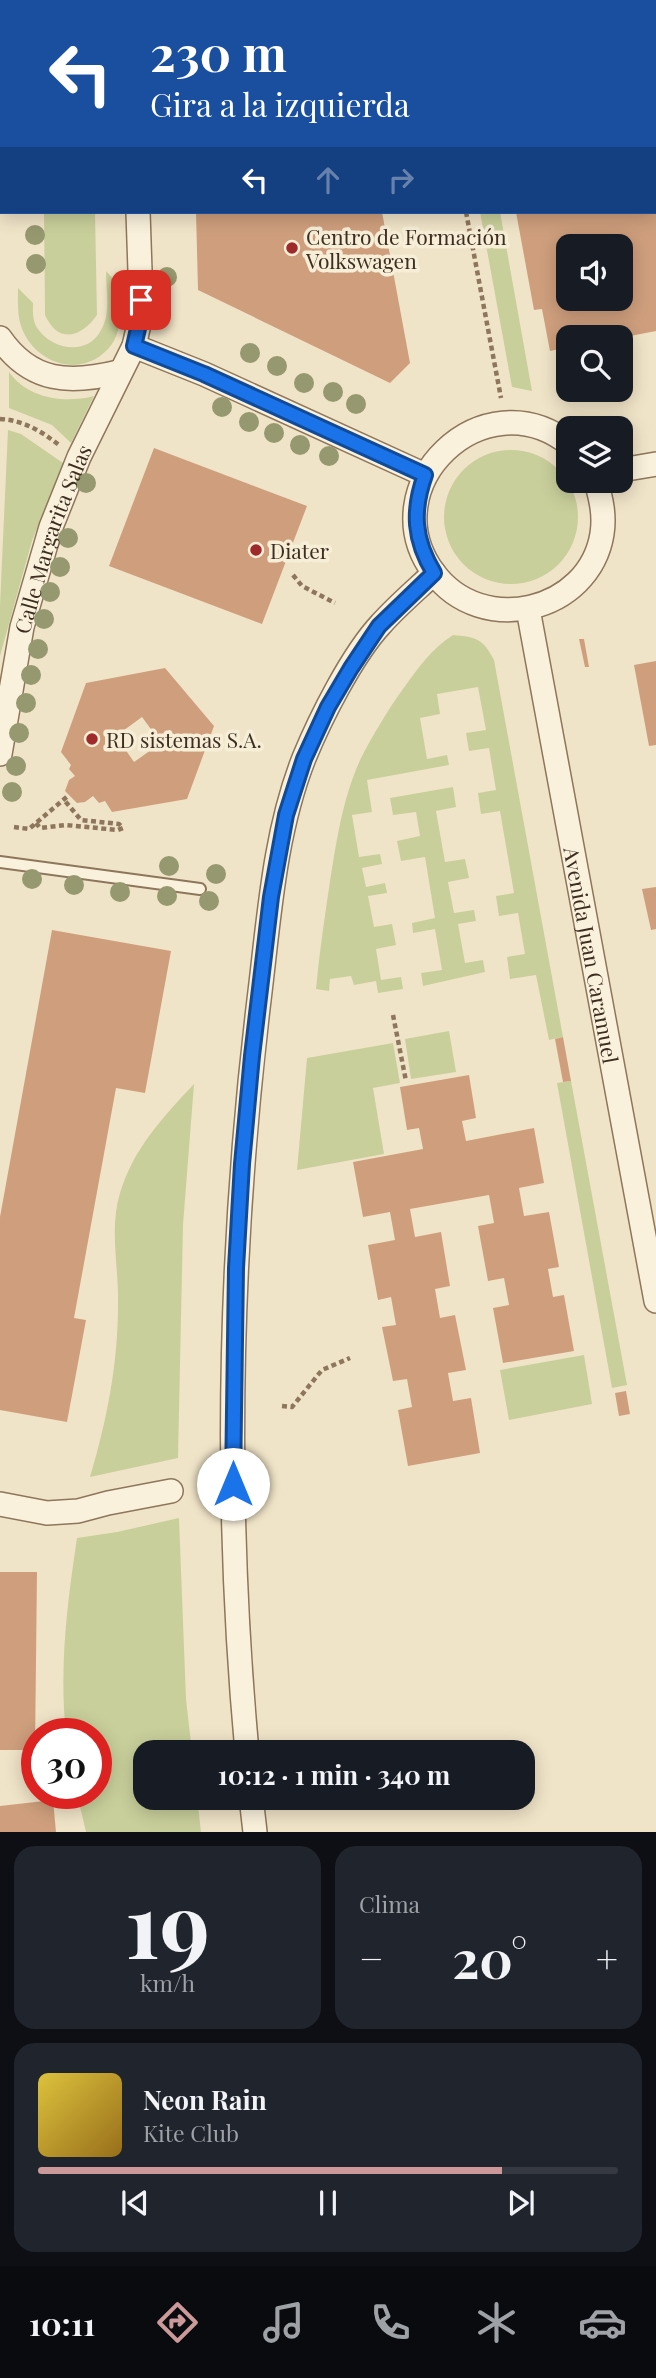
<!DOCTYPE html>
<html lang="es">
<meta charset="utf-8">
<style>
:root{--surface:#171b24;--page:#20242c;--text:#f1f3f6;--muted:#9ea1a6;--line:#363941;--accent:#cc999b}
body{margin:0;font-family:"Playfair Display",serif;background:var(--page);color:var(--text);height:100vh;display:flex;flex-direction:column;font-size:26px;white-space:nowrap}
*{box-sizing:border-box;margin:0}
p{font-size:23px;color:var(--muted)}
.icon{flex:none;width:38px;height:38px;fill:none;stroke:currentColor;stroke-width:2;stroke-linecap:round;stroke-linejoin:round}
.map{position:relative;height:1832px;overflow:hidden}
.panel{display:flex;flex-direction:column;gap:14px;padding:14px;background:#0d0f14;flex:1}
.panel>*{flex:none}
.guide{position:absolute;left:0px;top:0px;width:656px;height:214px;box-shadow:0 4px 18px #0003;background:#1a4fa0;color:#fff;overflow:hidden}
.tools{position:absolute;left:556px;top:234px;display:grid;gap:14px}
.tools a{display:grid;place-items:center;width:77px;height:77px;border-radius:14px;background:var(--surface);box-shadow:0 4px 18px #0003;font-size:35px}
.speed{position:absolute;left:21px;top:1718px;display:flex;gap:14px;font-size:35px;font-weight:700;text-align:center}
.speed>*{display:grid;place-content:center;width:91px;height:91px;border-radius:50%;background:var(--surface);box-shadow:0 4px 18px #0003;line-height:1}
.speed .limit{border:10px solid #d22;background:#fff;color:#111}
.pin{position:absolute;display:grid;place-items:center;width:60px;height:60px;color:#fff;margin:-30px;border-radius:14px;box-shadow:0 4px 10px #0006}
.me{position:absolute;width:77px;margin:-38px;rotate:0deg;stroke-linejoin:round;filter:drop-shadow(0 0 5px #0008)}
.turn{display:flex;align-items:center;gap:24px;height:147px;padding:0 35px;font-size:32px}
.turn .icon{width:91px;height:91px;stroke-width:2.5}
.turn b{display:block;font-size:49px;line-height:60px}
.lanes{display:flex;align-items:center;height:66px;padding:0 35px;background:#0003;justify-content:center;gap:35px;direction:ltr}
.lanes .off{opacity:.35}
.big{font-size:52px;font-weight:700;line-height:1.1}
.panel .widget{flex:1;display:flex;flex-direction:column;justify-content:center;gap:10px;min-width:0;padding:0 24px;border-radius:21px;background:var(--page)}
.panel .dial{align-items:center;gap:0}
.dial b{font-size:91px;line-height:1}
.song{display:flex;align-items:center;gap:21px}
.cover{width:84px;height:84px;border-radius:10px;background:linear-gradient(135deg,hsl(50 70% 55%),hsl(40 70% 35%))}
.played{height:7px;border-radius:4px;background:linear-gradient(90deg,var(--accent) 80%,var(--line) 80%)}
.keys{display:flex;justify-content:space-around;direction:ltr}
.heat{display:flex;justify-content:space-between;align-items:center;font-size:38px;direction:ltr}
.panel .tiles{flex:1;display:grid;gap:14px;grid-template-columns:1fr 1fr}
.widget:last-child{grid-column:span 2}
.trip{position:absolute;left:133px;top:1740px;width:402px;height:70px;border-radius:21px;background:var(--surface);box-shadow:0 4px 18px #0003;font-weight:700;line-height:70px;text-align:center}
.tab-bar{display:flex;height:112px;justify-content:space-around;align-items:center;background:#090b0e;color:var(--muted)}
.tab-bar .icon{width:49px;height:49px}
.tab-bar .selected{color:var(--accent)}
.tab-bar b{font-size:32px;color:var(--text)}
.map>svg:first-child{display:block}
.green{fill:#c9cf9b}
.building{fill:#cf9f7d;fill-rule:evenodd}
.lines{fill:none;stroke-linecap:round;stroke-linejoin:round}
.lane-casing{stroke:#8d765c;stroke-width:14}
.street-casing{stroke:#8d765c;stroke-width:26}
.path{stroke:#8d765c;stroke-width:4.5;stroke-dasharray:5 3.5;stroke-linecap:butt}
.lane{stroke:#faf1dc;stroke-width:10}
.street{stroke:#faf1dc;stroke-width:23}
.tree{fill:#96986f}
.route-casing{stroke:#114b97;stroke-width:18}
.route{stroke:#1a73e8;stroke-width:12}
.poi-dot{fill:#9e2a2b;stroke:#f7eed8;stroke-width:2.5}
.labels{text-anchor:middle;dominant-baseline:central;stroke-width:7;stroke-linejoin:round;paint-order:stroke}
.poi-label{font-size:21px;fill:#3d2e20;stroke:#f7eed8;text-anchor:start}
.street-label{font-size:21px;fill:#3d2e20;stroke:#f7eed8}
</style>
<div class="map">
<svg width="656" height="1832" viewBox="0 0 656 1832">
<rect width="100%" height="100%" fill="#f0e4c8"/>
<path class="green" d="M44 212 64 214 95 212 97 315C81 338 58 344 45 315Z
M480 212H500L532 391 512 387Z
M106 271 120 286C121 305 123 334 108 349 79 380 33 362 21 326 17 314 18 300 18 288L33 303C33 312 32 321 38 329 52 350 88 356 101 330 111 313 106 291 106 271Z
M9 372C27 398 64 404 94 396L71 443 52 425 9 408Z
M8 430 21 434 63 463 32 541 0 656V605Z
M444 517a67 67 0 1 1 134 0a67 67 0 1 1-134 0Z
M453 635C477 637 483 639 494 660L563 1037 549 1040 536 975 510 979 507 957 525 954 518 913 499 916 496 896 514 893 500 811 481 814 478 793 496 790 489 748 469 751 466 733 486 730 478 687 437 694 440 714 420 718 427 759 447 755 449 765 367 780 372 812 352 815 359 857 380 854 382 864 362 868 366 887 385 883 387 893 368 896 374 927 392 924 396 945 376 949 381 980 401 977 403 989 378 993 376 981 354 985 351 976 330 979 329 991 316 989C319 955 324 922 329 888 336 844 342 799 361 758 373 735 387 711 403 689 418 668 431 649 453 635Z
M453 787 456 807 436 811 445 862 465 859 469 878 448 882 454 913 474 910 476 921 458 924 465 963 483 960 485 972 423 986 421 973 442 970 435 929 413 933 412 923 435 918 425 857 401 861 397 841 420 836 416 812 393 815 390 798Z
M449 1031 456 1072 411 1079 405 1039Z
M393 1043 400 1083 373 1088 384 1154 297 1170 307 1058Z
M571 1081 627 1385 612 1388 557 1083Z
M194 1084 183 1225 178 1458 90 1477C107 1420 118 1364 118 1304 119 1268 109 1229 120 1193 133 1149 163 1117 194 1084Z
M584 1355 592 1404 509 1420 500 1370Z
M179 1518 186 1699 192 1752H145V1797H197L201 1832H86L77 1794H96V1734H66C59 1668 67 1604 77 1538L117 1532Z"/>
<path class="building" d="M196 212H382L410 363 390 383 198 290Z
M516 212H656V331L620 338H569V347L550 351 542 309 534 310ZM569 247H621V299H569Z
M154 448 307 506 262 624 109 566Z
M579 639H584L589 667H585Z
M656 661V745L649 746 634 665Z
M165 668 214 726 187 799 112 812 105 801 99 803 93 796 85 802 77 803 65 791 69 780 75 776 69 769 71 765 61 752 86 683ZM142 717 161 743 134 762 116 736Z
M656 887V929L651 930 642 889Z
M52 930 171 951 145 1093 116 1088 74 1318 86 1320 67 1422 0 1410V1217Z
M563 1037 571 1081 563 1082 555 1039Z
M469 1075 476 1118 462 1121 466 1141 534 1128 544 1183 519 1188 524 1216 549 1212 559 1267 548 1269 553 1297 564 1295 574 1351 503 1363 493 1308 509 1305 504 1278 488 1281 478 1226 494 1223 489 1195 410 1209 415 1237 441 1232 450 1286 435 1289 440 1318 455 1315 466 1370 448 1373 453 1401 471 1398 480 1453 408 1466 398 1410 412 1407 407 1379 393 1381 382 1327 396 1325 391 1297 378 1300 368 1245 395 1240 390 1212 363 1217 353 1162 423 1149 419 1128 407 1130 400 1087Z
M626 1391 630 1414 619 1416 615 1393Z
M0 1572H37L35 1750H0Z
M53 1800 56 1832H0V1806Z"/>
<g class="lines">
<defs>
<path id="lane" d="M0 862 200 889"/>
<g id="street">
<path d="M132 0V2"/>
<path d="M0 338C31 383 70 384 119 372"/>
<path d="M134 346 204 374 425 475"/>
<path d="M569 444C484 376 369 486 434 573 481 637 589 613 602 534 605 515 601 499 596 481"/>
<path d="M621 470 656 464"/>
<path id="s1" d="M528 609 656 1301"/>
<path id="s2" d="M0 754 22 627 51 527 79 457 134 346 140 320 141 300 138 212"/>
<path d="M0 1504 47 1513 78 1511 108 1503 171 1491"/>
<path d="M247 1752C224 1502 229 1249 259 1000 269 919 274 834 304 758 320 719 352 655 381 624 397 606 416 590 434 573"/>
<path d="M251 1797 255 1832"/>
</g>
</defs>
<use href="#lane" class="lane-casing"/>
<use href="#street" class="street-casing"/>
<path class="path" d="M246 0 247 2
M341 0V2
M427 0V2
M466 212 501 398
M0 419C23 420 41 431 59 445
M293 575 302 586 335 603
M36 823 40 828 66 825 118 830 123 828 119 824 81 820 65 801
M14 827 29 829 69 795
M393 1015 406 1081
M282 1406 292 1407 322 1370 350 1358"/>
<use href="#lane" class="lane"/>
<use href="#street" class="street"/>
</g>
<g class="tree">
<circle cx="35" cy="235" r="10"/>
<circle cx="36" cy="264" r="10"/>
<circle cx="167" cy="277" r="10"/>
<circle cx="250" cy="353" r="10"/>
<circle cx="277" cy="366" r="10"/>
<circle cx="304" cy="383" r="10"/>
<circle cx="333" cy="392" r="10"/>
<circle cx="356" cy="404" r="10"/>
<circle cx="222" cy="407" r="10"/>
<circle cx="249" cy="422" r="10"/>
<circle cx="274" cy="433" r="10"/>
<circle cx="300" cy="445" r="10"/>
<circle cx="329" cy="456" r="10"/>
<circle cx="86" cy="483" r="10"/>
<circle cx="68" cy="538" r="10"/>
<circle cx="60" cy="567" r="10"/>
<circle cx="50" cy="592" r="10"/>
<circle cx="44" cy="619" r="10"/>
<circle cx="38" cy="649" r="10"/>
<circle cx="31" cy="675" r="10"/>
<circle cx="26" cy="703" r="10"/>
<circle cx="19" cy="733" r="10"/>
<circle cx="16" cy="766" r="10"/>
<circle cx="12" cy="792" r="10"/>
<circle cx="169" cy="866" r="10"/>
<circle cx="216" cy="874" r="10"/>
<circle cx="32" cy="879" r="10"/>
<circle cx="74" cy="885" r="10"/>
<circle cx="120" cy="892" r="10"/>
<circle cx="167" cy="896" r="10"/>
<circle cx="209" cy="901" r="10"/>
</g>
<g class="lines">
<defs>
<path id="route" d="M141 300 140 320 134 346 204 374 425 475C412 511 414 540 434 573L379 626 351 668 328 707 304 759 286 815 271 897 252 1056 242 1164 236 1268 233 1484"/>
</defs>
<use href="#route" class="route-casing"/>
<use href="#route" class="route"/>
</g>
<g class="poi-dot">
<circle cx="292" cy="248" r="7"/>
<circle cx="256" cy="550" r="7"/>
<circle cx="92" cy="739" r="7"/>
</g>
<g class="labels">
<g class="poi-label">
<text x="306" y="236">Centro de Formación<tspan x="306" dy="24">Volkswagen</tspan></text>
<text x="270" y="550">Diater</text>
<text x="106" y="739">RD sistemas S.A.</text>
</g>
<g class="street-label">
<text stroke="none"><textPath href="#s2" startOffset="222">Calle Margarita Salas</textPath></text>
<text stroke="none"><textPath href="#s1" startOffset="352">Avenida Juan Caramuel</textPath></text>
</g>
</g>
</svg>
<div class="tools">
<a><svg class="icon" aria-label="sound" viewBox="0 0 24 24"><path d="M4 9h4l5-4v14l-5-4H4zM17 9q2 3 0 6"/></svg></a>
<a><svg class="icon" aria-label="search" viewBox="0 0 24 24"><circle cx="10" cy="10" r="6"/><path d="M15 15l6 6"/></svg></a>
<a><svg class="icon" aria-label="layers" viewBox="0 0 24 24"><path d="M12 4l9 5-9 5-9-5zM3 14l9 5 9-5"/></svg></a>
</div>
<div class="speed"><div class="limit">30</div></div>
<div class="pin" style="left:141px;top:300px;background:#d93025"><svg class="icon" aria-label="arrive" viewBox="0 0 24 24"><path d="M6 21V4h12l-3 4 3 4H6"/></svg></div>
<svg class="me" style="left:233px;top:1484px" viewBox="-20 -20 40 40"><circle r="19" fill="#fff"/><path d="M0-13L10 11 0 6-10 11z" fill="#1a73e8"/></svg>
<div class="trip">10:12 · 1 min · 340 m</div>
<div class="guide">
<div class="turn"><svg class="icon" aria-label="left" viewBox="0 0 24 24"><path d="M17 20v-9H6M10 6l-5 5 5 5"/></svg><div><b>230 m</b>Gira a la izquierda</div></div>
<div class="lanes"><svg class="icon" aria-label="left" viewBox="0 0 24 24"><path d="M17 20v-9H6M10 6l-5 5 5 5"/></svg><svg class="icon off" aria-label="ahead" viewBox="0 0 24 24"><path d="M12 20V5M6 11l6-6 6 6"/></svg><svg class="icon off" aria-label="right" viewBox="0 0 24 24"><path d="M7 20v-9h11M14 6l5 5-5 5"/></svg></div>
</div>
</div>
<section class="panel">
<div class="tiles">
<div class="widget dial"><b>19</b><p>km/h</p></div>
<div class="widget"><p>Clima</p>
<div class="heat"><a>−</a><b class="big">20°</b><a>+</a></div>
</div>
<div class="widget">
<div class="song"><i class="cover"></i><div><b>Neon Rain</b><p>Kite Club</p></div></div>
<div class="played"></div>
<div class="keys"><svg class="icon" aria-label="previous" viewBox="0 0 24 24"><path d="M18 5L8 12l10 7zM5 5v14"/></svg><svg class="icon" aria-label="pause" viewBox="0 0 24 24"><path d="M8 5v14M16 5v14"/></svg><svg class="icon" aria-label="next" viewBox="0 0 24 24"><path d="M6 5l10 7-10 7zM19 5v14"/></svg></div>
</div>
</div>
</section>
<nav class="tab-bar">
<b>10:11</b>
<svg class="icon selected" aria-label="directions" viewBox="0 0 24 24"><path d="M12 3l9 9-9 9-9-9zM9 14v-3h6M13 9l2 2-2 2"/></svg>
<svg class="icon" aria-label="music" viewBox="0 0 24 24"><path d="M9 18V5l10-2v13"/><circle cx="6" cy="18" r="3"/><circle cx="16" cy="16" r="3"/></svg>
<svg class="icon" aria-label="phone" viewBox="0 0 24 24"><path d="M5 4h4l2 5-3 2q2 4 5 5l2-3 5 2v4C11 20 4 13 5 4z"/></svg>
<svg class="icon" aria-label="climate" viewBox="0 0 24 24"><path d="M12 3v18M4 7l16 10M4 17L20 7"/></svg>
<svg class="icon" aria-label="car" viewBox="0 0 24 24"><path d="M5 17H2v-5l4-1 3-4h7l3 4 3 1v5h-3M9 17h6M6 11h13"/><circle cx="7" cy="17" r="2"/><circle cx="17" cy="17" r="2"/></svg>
</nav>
